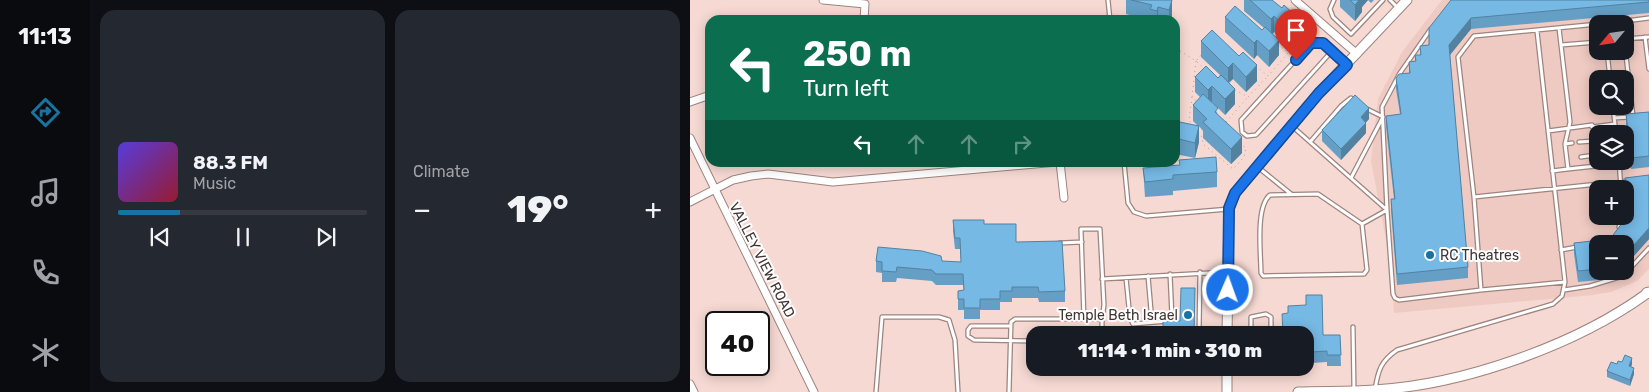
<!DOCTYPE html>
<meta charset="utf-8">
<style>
:root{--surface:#171b24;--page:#242831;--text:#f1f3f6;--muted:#9ea1a6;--line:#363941;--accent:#1973a2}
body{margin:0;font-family:Rubik,sans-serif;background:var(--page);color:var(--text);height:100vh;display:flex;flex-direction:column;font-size:19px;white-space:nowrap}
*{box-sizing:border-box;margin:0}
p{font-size:16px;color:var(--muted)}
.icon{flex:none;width:28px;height:28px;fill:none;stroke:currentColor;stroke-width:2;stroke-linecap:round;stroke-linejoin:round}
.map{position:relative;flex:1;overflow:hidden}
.drawer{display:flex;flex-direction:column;gap:10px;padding:10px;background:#0d0f14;width:600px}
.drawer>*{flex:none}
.guide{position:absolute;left:15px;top:15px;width:475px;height:152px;border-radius:15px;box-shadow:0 2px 12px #0003;background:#0b6e4f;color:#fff;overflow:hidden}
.needle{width:32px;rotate:241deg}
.buttons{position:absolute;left:899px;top:15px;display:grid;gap:10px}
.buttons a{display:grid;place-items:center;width:45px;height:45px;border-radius:10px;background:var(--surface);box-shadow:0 2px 12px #0003;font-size:25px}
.speed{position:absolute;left:15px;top:311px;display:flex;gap:10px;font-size:25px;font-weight:700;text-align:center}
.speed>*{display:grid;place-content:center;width:65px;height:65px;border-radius:50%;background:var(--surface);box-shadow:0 2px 12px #0003;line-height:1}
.speed .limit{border:2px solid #111;border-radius:8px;background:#fff;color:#111}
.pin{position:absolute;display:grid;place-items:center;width:42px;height:42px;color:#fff;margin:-51px -21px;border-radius:50% 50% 50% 0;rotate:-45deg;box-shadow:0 0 5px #0007}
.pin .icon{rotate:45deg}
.me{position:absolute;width:55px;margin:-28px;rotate:2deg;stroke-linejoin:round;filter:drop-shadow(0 0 4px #0008)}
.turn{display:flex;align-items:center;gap:18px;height:105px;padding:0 15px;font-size:22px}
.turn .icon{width:65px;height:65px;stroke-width:2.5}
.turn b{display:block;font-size:35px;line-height:42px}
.lanes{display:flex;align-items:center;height:48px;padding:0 15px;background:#0003;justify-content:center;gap:25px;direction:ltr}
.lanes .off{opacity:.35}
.big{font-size:38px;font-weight:800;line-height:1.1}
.drawer .tile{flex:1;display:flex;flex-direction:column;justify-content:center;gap:8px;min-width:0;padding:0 18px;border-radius:15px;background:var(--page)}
.song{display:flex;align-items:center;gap:15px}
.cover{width:60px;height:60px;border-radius:8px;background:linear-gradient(135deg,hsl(250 70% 55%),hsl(350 70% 35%))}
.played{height:5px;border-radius:2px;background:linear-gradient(90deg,var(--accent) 25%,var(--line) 25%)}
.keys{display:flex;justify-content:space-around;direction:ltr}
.heat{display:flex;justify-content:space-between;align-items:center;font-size:28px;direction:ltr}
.drawer .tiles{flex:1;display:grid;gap:10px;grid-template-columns:repeat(2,1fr)}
.trip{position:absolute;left:336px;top:326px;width:288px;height:50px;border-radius:15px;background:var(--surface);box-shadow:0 2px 12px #0003;font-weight:800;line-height:50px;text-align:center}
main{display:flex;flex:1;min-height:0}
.dock{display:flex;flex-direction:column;width:90px;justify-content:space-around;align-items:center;background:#090b0e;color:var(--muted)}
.dock .icon{width:35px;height:35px}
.dock .selected{color:var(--accent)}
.dock b{font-size:22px;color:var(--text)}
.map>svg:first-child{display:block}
.built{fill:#eecac2;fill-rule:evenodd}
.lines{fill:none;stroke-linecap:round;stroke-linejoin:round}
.service-casing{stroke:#9d847e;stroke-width:5.5}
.minor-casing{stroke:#9d847e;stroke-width:9}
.tertiary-casing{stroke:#9d847e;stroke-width:11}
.secondary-casing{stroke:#9d847e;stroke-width:11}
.primary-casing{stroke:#9d847e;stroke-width:12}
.path{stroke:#b59e99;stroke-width:1;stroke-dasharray:1 4;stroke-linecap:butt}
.service{stroke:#fff;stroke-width:3}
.minor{stroke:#fff;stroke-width:7}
.tertiary{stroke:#fff;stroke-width:9}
.secondary{stroke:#fff;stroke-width:9}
.primary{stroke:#fff;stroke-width:10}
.wall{fill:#659fc5}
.shaded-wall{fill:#5382a0}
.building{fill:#76b9e5;stroke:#5382a0}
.route-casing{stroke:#114b97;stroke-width:12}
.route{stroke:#1a73e8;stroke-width:9}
.poi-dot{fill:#1973a2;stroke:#fff;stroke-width:2}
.labels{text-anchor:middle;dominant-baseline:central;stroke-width:4;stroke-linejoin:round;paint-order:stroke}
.poi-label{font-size:14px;fill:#403533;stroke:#fff;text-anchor:start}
.street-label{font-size:14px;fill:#403533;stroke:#fff}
</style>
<main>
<nav class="dock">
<b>11:13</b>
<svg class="icon selected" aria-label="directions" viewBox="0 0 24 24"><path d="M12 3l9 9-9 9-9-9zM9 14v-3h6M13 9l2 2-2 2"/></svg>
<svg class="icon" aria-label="music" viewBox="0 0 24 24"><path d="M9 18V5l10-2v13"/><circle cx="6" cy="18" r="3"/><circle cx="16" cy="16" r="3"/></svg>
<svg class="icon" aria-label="phone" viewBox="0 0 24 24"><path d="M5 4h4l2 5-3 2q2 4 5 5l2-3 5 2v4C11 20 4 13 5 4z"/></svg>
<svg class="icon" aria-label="climate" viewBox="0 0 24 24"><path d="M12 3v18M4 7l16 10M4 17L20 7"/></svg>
</nav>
<section class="drawer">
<div class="tiles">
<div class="tile">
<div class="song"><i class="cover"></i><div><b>88.3 FM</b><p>Music</p></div></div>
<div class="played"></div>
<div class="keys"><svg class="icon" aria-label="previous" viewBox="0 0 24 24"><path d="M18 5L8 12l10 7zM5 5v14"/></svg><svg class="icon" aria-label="pause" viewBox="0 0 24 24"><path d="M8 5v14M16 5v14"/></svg><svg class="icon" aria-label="next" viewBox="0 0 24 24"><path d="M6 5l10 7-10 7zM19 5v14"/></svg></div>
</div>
<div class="tile"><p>Climate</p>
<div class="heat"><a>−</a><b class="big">19°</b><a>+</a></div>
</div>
</div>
</section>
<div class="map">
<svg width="959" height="392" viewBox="0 0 959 392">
<rect width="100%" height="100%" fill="#f6d9d3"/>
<path class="built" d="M752 0H959V269L947 281 921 292 903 295 704 313 701 266 681 161 688 99 712 52ZM908 24H935V51H908ZM908 79H935V106H908ZM908 134H935V161H908ZM908 189H935V216H908ZM908 244H935V271H908Z"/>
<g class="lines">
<defs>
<path id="service" d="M418 0 420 20
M644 0 640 9 643 17 661 34 693 0
M700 0 708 8
M912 24 959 18
M869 28 880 122 875 144 878 169 906 166
M955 37 959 69
M935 39 959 37
M871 45 908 42
M935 47 943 116
M642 51 566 135 557 136 552 132 551 120 621 43H633L654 63
M917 51 920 79
M923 106 926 134
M924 118 939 117
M603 127 697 210 703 294 705 298 709 300 791 290
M902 127 925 124
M858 131 902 125
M620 142 651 106 661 98 664 100
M889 142 904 141
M875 144 882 143
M904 147H908
M891 157 905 155
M929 161 931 189
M434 162 438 203 444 212 456 216 539 209
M569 168 601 194
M862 171 878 169
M661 178 693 117 677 109
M628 194 672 224 677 270 674 274 573 276 571 273C571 255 565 207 580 195Z
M784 197 937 181
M672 224 697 210 692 107 710 73 740 30
M929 227 933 216
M370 243 392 242
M871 250 887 247
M458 276 462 322
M436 278 440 318 443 324 478 321 482 317 480 274
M412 279 536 272
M875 282 791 290 784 197 768 57 784 36 908 24
M874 290 900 286 933 276 959 248
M394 319 391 229H410L414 305 412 319
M319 326H281L278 330V336L284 340 345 341
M663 327 664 390
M509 335 510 272
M561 335V317L576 314 581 317V335
M562 368 566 373H580L581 368
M685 390C688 370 691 361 707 350L863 304 872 296 875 282 847 31
M186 392 192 317H249L259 320 265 340 268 392
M319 392 321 322 325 319H412V335"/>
<path id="minor" d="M133 0 175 4 174 20
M605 0 667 54
M0 102 20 95
M0 138 124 392
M370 162 374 198
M0 202 43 180 61 176 78 174 143 182 367 162
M0 384 4 392"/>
<path id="tertiary" d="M537 335 539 209 545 193 629 93 717 0
M537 392V368"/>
<path id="secondary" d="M608 392C633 391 659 392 684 390 773 385 887 345 959 292"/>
<path id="primary" d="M957 293H959"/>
</defs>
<use href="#service" class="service-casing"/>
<use href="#minor" class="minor-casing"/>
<use href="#tertiary" class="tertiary-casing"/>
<use href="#secondary" class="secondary-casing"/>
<use href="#primary" class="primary-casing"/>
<path class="path" d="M588 44 602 56
M485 55 487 49 506 61 511 55
M506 61 502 97 508 103
M507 62 515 69
M566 66 578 76 614 35 607 28
M545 90 558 97 577 77
M502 97 499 120 503 125
M536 122 558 97
M508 132 512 137 513 144 543 169 554 157 556 148 552 145"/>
<use href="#service" class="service"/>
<use href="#minor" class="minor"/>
<use href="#tertiary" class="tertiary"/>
<use href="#secondary" class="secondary"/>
<use href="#primary" class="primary"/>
</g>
<path class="wall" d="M436 0H482V15L481 20H457L436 14Z
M554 0H582L608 33 598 44 584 32 583 34 589 55 579 67 567 55 564 59 535 32V17L572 30 574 28 554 11Z
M650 0H684L681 3 678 0 672 7V12L665 21 650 7Z
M761 0H959V13L781 29 760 55 778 267V278L707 285 701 210V199H704L696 127V116L710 114 706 89V78L719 73V62L725 61V55H730V46L739 45V28Z
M511 41 567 81 556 92 543 79 539 83 545 104 535 115 522 102 528 115 552 153 541 164 513 138V131L509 126V142L505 158 485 154V121L508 126 503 121V105L511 98 505 92V77L528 78 530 75 511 57Z
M959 112V167L941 169 936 125V114Z
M679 119 676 122V133L651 160 632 141V130Z
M453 168 527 172V187L483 191V195L455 197Z
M959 175V239L935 266V244H908V271H927L909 273V280L888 282 884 254V243L920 239 938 216 935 189V178Z
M263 220 294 224 326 242 375 291V302H349L348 298H322V302H310V310H290V319H274V310H268V291L274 290 273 285H246L242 281 207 278 206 282H192V273L186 272V261L271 262 270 249H265L263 231Z
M505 288 504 335H469L473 327 490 321Z
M615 335H650L651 366H637V362L622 363V367L604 368H615Z
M932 362 942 364 941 367 944 374 940 386 917 377V371Z"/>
<path class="shaded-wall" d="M482 0V15L481 20H479V10Z
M669 0H678L672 7V12L665 21V5Z
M468 7V20H467V11Z
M584 16V32L581 35V19Z
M608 18V33L598 44V29Z
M781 18V29L759 56V45Z
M567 40V55L564 59V43Z
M589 40V55L579 67V51Z
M543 63V79L538 83V68Z
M567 65V81L556 92V77Z
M522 86V102L518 105V90Z
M545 89V104L535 115V99Z
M486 92V107L485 113V97Z
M679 108V119L671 128V117Z
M676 123V133L651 160V149Z
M509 126V142L505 158V143Z
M552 137V153L541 164V149Z
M959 228V239L935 266V255Z
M942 358V364L939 372V366Z
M944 368V374L940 386V380Z"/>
<path class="building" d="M441 0H482L479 10 468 7 467 11 460 9 462 5Z
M560 0H582L592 8 594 5 608 18 598 29 584 16 581 19Z
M660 0H669L665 5Z
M761 0H959V2L781 18 759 45 778 267 707 274 701 199H705L696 116 711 114 706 78 709 74 720 73 719 62 726 61 725 55H731L730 46 739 45V28Z
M545 6 572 30 575 27 589 40 579 51 567 40 564 43 535 17Z
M522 30 549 56 553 52 567 65 556 77 543 63 538 68 511 41Z
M516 66 528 78 531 75 545 89 535 99 522 86 518 90 505 77Z
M513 94 528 108 525 112 552 137 541 149 513 122 517 119 503 105Z
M665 95 679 108 671 117 676 123 651 149 632 130Z
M959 112V156L941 158 936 114Z
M485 121 509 126 505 143 485 138Z
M526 157 527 172 483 175V179L455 182 453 168 490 165 489 160Z
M959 175V228L935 255V244H908V269L888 271 884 243 920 239 939 214 935 178Z
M263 220H294V224H326V242L372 241 375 291 349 292 348 287H322V291H310V299H290V308H274V299H268V291L274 290 273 274H246L242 270 207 267 206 272 192 271V262L186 261 188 247 232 251 251 256 252 261 271 262 270 238H265Z
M491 288H505L504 333H491V335H469V327H473V321H490Z
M616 295H632L633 335H650L651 355H637V351L622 352V356L615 357V335H593L592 314 598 313V306L616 305Z
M463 332 468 335H457Z
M935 355 942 358 939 366 944 368 940 380 917 371 921 362 927 364 928 361 932 362Z"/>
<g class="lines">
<defs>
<path id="route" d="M538 290 539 208 545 193 629 93 657 65 633 43H621L606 60"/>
</defs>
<use href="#route" class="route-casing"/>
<use href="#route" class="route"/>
</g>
<g class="poi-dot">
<circle cx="740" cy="255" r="5"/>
<circle cx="498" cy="315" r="5"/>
</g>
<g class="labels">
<g class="poi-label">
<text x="750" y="255">RC Theatres</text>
<text x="488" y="315" text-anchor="end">Temple Beth Israel</text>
</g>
<g class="street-label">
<text transform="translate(72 260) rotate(63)">VALLEY VIEW ROAD</text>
</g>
</g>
</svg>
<div class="buttons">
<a><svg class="needle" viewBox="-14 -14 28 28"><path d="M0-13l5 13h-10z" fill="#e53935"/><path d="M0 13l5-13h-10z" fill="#9ea1a6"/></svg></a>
<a><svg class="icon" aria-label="search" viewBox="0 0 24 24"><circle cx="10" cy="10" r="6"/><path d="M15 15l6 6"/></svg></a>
<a><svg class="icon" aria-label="layers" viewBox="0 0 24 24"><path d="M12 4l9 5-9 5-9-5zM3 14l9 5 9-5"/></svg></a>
<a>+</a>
<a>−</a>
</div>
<div class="speed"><div class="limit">40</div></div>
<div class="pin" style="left:606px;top:60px;background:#d93025"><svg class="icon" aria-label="arrive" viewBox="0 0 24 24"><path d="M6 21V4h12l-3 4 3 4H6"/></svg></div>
<svg class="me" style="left:538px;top:290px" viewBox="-20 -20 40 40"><circle r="17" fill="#1a73e8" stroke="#fff" stroke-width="3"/><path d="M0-11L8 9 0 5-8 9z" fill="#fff"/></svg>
<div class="trip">11:14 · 1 min · 310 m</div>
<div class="guide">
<div class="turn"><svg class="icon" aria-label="left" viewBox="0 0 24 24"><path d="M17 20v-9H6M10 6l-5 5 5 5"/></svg><div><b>250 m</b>Turn left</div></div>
<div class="lanes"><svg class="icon" aria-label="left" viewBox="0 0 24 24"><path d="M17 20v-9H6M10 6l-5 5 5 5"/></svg><svg class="icon off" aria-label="ahead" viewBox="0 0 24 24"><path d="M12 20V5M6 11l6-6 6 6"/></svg><svg class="icon off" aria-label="ahead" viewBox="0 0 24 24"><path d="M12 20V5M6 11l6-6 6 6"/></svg><svg class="icon off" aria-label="right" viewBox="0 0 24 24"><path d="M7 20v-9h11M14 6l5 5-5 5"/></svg></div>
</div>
</div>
</main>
